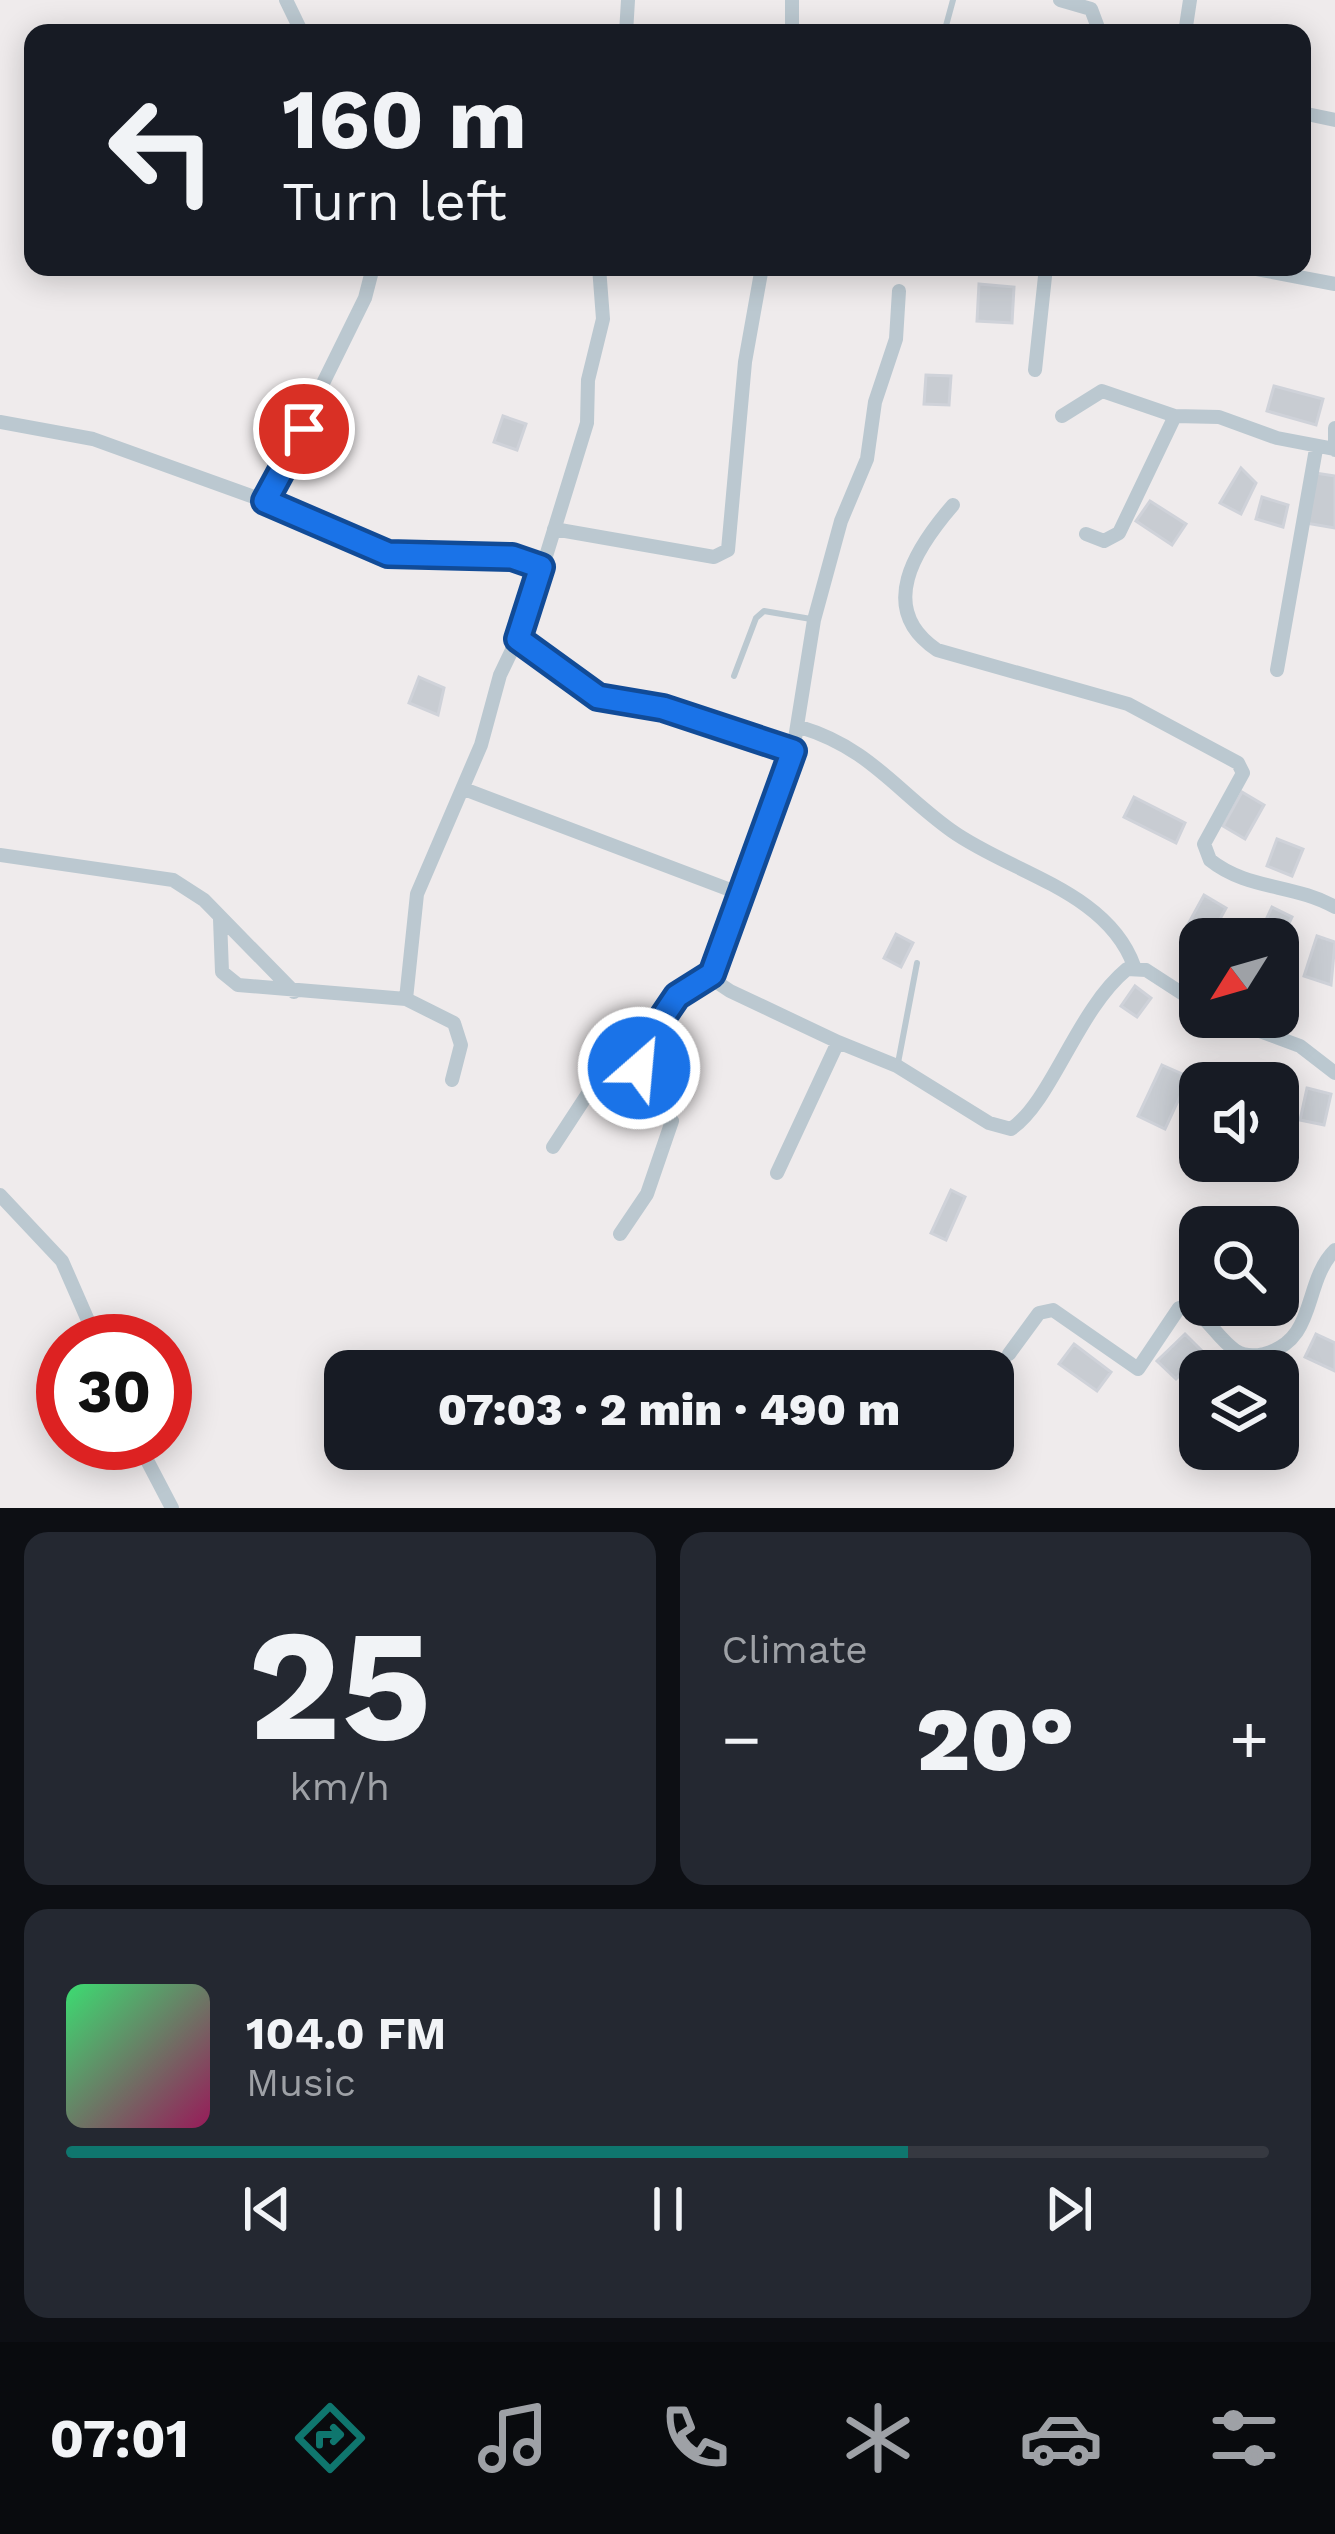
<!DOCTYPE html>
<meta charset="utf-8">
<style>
:root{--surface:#171b24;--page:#242831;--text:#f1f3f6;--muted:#9ea1a6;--line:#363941;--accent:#0f766e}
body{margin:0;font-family:"Work Sans",sans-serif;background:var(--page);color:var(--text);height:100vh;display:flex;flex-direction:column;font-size:45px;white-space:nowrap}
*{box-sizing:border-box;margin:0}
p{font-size:39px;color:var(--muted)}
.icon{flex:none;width:66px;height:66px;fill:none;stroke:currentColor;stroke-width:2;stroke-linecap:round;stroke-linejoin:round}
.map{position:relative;height:1508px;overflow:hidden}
.details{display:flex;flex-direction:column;gap:24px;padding:24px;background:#0d0f14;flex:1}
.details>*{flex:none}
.guide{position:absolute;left:24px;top:24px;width:1287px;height:252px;border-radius:24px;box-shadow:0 6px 30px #0003;background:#171b24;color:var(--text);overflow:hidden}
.needle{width:78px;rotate:233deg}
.fabs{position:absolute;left:1179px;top:918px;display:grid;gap:24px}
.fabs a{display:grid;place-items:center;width:120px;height:120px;border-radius:24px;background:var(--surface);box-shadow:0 6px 30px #0003;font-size:60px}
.speed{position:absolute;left:36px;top:1314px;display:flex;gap:24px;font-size:60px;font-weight:700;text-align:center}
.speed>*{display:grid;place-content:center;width:156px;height:156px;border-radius:50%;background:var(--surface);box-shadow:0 6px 30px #0003;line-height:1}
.speed .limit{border:18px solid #d22;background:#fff;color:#111}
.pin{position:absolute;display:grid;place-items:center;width:102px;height:102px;color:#fff;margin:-51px;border:6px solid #fff;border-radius:50%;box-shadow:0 3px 12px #0007}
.me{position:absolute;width:132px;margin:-66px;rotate:27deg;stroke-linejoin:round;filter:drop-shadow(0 0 9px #0008)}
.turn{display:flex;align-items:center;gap:42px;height:252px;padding:0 60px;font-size:54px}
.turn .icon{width:156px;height:156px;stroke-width:2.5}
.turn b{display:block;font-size:84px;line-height:102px}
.big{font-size:90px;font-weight:800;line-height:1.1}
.details .card{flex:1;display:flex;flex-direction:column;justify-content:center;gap:18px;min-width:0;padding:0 42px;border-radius:24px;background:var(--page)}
.details .dial{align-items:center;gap:0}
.dial b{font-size:156px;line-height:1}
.song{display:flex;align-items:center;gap:36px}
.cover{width:144px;height:144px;border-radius:18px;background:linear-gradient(135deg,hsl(140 70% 55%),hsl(330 70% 35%))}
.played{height:12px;border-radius:6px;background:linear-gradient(90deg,var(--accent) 70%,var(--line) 70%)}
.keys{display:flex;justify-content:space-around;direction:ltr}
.heat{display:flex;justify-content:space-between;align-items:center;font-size:66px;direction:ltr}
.details .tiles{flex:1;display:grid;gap:24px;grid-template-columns:1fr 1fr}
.card:last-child{grid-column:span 2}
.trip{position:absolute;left:324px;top:1350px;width:690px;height:120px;border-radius:24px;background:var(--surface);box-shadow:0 6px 30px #0003;font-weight:800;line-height:120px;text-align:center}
.tabs{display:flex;height:192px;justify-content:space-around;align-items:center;background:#090b0e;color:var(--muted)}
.tabs .icon{width:84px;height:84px}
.tabs .active{color:var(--accent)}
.tabs b{font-size:54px;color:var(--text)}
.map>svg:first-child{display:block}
.building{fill:#c8ccd2;stroke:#cfd2d9;stroke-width:3}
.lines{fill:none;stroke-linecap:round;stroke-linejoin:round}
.service{stroke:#bbc8d0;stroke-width:6}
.minor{stroke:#bbc8d0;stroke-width:14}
.route-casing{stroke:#114b97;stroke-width:30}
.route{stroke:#1a73e8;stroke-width:21}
</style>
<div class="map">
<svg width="1335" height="1508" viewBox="0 0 1335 1508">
<rect width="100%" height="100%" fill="#efebec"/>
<path class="building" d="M979 284 1014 287 1012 323 977 321Z
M926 375 951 376 949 405 924 404Z
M1274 386 1323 399 1316 425 1267 411Z
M503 416 526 424 517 450 494 442Z
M1241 468 1256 483 1241 514 1220 503Z
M1315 473 1335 476V528L1306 523Z
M1262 497 1288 505 1283 527 1256 519Z
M1150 501 1186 524 1172 545 1136 521Z
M419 677 444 688 438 715 409 703Z
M1242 792 1264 805 1245 839 1223 826Z
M1134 797 1185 823 1176 843 1124 817Z
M1277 839 1303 849 1292 876 1267 866Z
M1204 895 1226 908 1209 939 1186 928Z
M1272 907 1292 917 1278 947V939H1257Z
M896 934 913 943 901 967 884 958Z
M1317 936 1335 942 1331 985 1304 976Z
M1135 986 1151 998 1137 1017 1121 1006Z
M1162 1065 1189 1077 1165 1129 1138 1116Z
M1307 1088 1331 1094 1324 1125 1300 1120Z
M951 1190 965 1197 946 1240 931 1233Z
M1185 1334 1203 1352 1176 1379 1157 1361Z
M1316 1334 1335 1343V1371L1305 1357Z
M1074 1344 1111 1372 1097 1391 1059 1364Z"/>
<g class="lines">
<path class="service" d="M944 33 953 0
M734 676 756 618 764 611 811 619
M898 1063 917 963"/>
<path class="minor" d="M286 0 302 33
M792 0V33
M1060 0 1091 9 1100 33
M626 33 628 0
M1185 33 1190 0
M1302 113 1335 120
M1246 267 1335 284
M1035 370 1046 267
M1062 416 1102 391 1175 416 1219 417 1277 438 1334 449
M0 422 93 439 265 501 388 553 512 557 541 567
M1335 428V450
M265 501 365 298 373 267
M953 505C915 549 876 609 937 650L1128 704 1238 763 1243 773 1204 844 1210 860C1247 890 1295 884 1335 907
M554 529 714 557 728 550 745 362 762 267
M1086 534 1104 541 1119 533 1175 416
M518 639 598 697 663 708 793 751
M1277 670 1316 449
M800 727C870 748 896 791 952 831 1011 873 1107 891 1134 966
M464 789 741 894
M0 855 173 880 204 900 294 992
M220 919 222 972 238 985 406 999 454 1023 461 1045 452 1080
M406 999 417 894 481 745 500 675 526 621 587 423 588 380 603 319 599 267
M1222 1017 1300 1046 1335 1073
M838 1042 730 991 718 983 711 968 793 751 814 620 841 521 867 459 875 402 896 339 899 291
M553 1147 587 1095 637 1055 677 996 712 974
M777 1173 838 1042 897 1066 989 1123 1011 1129C1052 1101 1077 1010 1127 969L1146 970 1200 1005
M0 1195 62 1261 97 1341
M620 1234 647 1194 672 1121 641 1084 637 1055
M1009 1354 1039 1313 1053 1310 1138 1369 1179 1308 1188 1306C1208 1317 1218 1339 1236 1351 1244 1356 1255 1356 1264 1354 1318 1340 1302 1283 1335 1250
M138 1443 172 1508"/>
</g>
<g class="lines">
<defs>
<path id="route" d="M304 429 265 501 388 554 512 557 541 567 518 639 598 697 663 708 793 751 712 974 677 996 637 1055 639 1068"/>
</defs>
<use href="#route" class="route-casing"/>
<use href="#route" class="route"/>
</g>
</svg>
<div class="fabs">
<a><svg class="needle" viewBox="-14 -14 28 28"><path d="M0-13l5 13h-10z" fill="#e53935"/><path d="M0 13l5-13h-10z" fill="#9ea1a6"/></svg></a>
<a><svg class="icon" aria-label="sound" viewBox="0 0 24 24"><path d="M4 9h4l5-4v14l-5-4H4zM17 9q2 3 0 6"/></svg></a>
<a><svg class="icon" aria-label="search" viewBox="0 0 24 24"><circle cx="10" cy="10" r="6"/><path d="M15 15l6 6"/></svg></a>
<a><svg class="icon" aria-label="layers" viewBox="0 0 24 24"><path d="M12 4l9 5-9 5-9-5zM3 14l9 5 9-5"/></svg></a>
</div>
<div class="speed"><div class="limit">30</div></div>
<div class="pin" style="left:304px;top:429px;background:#d93025"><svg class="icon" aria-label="arrive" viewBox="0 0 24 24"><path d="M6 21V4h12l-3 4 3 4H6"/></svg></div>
<svg class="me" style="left:639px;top:1068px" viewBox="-20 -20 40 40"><circle r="17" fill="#1a73e8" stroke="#fff" stroke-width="3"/><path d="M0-11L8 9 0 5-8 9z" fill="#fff"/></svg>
<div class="trip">07:03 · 2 min · 490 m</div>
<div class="guide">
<div class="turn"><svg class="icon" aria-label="left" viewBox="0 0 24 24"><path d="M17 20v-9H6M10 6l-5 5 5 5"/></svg><div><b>160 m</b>Turn left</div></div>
</div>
</div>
<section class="details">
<div class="tiles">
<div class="card dial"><b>25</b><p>km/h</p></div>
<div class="card"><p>Climate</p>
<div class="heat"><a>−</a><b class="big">20°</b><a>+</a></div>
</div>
<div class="card">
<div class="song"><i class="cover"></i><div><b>104.0 FM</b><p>Music</p></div></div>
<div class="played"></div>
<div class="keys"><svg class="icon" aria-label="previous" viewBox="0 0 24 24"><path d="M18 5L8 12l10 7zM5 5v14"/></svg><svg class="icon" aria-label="pause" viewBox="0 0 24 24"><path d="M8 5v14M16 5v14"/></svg><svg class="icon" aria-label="next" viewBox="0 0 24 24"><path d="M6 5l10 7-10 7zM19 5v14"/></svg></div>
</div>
</div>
</section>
<nav class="tabs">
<b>07:01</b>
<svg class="icon active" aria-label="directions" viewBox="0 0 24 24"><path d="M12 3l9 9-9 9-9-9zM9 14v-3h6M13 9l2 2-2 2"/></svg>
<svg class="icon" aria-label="music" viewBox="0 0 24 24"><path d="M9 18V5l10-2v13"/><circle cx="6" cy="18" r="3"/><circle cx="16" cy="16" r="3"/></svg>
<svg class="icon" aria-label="phone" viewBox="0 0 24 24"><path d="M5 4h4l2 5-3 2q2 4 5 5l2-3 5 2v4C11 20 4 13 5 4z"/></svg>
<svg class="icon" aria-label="climate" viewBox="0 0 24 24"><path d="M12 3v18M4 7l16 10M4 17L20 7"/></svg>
<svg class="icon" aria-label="car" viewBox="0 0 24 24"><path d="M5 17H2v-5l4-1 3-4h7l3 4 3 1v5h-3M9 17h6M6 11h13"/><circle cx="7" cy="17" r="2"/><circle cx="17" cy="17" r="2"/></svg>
<svg class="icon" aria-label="filters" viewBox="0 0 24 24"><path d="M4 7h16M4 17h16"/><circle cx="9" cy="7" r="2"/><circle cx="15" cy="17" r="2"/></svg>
</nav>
